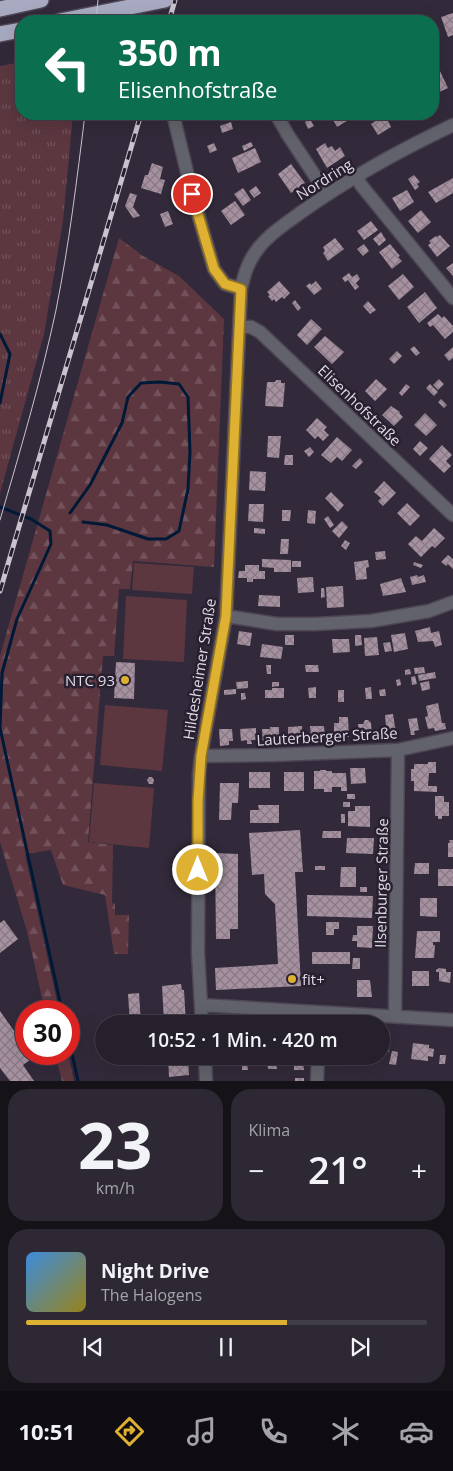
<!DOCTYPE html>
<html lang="de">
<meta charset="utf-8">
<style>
:root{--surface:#26202c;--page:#2e2834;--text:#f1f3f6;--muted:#a4a3a9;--line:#423e48;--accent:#deb133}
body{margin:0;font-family:"Open Sans",sans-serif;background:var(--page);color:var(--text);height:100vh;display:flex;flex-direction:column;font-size:19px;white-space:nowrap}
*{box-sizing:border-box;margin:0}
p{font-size:16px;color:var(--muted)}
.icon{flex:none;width:28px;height:28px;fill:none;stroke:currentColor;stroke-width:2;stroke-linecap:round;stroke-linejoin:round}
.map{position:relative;height:1081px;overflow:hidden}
.panel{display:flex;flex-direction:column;gap:8px;padding:8px;background:#151218;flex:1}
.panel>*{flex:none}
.top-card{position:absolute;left:15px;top:15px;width:424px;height:105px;border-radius:20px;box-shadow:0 5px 20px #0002,0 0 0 1px var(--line);background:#0b6e4f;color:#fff;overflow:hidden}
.speed{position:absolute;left:15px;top:1000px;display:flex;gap:10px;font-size:25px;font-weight:700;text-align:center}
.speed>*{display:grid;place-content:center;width:65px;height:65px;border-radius:50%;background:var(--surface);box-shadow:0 5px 20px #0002,0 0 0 1px var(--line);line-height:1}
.speed .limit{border:8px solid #d22;background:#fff;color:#111}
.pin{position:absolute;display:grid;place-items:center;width:42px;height:42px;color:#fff;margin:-21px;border:2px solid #fff;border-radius:50%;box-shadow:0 1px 5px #0007}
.me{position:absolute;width:55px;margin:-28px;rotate:0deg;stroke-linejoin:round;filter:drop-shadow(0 0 4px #0008)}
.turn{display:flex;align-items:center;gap:18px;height:105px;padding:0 20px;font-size:22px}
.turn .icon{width:65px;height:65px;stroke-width:2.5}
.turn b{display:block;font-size:35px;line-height:42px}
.big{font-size:38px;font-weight:600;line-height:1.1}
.panel .card{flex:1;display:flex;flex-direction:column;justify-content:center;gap:8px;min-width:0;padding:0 18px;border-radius:20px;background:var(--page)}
.panel .dial{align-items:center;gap:0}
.dial b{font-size:65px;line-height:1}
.song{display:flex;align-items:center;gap:15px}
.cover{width:60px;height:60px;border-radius:8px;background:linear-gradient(135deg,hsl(210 70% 55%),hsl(50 70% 35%))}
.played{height:5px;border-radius:2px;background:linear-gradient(90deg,var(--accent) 65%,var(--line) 65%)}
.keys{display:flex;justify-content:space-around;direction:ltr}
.heat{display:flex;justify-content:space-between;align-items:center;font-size:28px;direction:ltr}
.panel .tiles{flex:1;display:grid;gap:8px;grid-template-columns:1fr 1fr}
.card:last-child{grid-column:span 2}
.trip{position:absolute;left:95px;top:1015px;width:295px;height:50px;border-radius:25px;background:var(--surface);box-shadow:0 5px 20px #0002,0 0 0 1px var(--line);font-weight:600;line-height:50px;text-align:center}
.menu{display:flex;height:80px;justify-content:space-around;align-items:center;background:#0f0d12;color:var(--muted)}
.menu .icon{width:35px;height:35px}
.menu .current{color:var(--accent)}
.menu b{font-size:22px;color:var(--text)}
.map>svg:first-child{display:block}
.grass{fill:url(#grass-tufts)}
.forest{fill:url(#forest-firs)}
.pitch{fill:#5c3740}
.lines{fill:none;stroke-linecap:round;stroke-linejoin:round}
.stream{stroke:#001937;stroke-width:3}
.building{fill:url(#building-cross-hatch)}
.minor-casing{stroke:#4e4655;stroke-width:15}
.highway-casing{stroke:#4e4655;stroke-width:18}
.minor{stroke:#61626b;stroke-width:12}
.highway{stroke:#a7aac0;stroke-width:15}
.tram{stroke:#c8c3ce;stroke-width:1}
.rail-casing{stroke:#c8c3ce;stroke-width:5}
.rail{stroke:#282030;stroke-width:3;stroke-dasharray:9;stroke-linecap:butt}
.route-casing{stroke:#907321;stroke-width:12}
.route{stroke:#deb133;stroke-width:9}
.poi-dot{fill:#deb133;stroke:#282030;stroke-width:2}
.labels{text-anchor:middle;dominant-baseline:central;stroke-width:5;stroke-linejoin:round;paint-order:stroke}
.street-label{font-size:15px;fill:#dfdae4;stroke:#282030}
.poi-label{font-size:15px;fill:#dfdae4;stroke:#282030;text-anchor:end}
</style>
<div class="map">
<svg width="453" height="1081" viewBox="0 0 453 1081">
<defs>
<pattern id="grass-tufts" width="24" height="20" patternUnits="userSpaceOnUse" patternTransform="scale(1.25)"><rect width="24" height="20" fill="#5c3740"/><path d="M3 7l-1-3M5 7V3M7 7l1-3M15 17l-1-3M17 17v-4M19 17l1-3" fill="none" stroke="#73535b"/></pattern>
<pattern id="forest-firs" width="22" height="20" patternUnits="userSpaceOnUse" patternTransform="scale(1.25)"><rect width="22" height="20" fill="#5c3740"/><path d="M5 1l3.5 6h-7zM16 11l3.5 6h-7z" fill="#73535b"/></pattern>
<pattern id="building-cross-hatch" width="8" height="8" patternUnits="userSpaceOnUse" patternTransform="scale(1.25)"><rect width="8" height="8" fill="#a591a0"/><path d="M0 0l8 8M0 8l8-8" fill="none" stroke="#887984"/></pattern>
</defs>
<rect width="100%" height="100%" fill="#322a3a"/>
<path class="grass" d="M21 62V114H73L63 221 44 334 0 493V66Z"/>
<path class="forest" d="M119 238 143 256 179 276 224 319 214 567 133 561 130 589H119L114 656H103L88 842 113 845 112 903 115 904V915H129L128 954H114L105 895 63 885 51 850 25 854 59 1011H45L27 931 0 842V656Z
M55 1054H68L74 1081H62Z"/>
<path class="pitch" d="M134 563 194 567 192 594 132 590Z
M126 596 187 600 184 662 123 659Z
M105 705 168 710 162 771 100 765Z
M94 783 154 788 149 848 89 842Z"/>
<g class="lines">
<path class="stream" d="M0 334 10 354 0 403
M0 507 31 519 50 531 51 544 17 619 2 673 0 728 62 1011
M70 513 90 485 122 423 128 397 141 383 160 382 179 384 188 397 190 452 188 489 179 531 166 539H148L107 525 83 522
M69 1040 78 1081"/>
</g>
<path class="building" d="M453 13V35L448 37 441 17Z
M439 69 448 88 433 95 432 72Z
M288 114H294L296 117 288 122 284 116Z
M330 114H347L350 119 337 127Z
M406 114H421L409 120Z
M385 115 391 127 378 135 371 124Z
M310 119 314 126 308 129 305 122Z
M231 122 233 129 222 133 220 126Z
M251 142 253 146 244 151 242 146Z
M214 143 217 150 210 153 207 146Z
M325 143 328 148 332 146 335 151 340 147 345 156 327 168 316 149Z
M255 148 261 162 238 173 232 158Z
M152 163 163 167 160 179 165 180 161 194 141 188 145 175H148Z
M291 164 305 183 291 193 278 174Z
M414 175 420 182 417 184 419 187 415 190 408 179Z
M453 178V193L436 203 428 192Z
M256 186 261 193 254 198 249 191Z
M243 188 251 200 243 206 234 194Z
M407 190 414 202 400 211 392 198Z
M130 193 137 195 133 207 140 216 133 218 125 206Z
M235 201 245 215 231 225 221 211Z
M421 210 431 222 418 233 408 221Z
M168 211 173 224 165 227 160 214Z
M371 221 378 230 364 240 357 231Z
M381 232 386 240 379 246 373 239Z
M440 235 450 246 437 257 428 245 431 243 429 241 436 236 437 237Z
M335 238 344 249 328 261 323 253 325 251 323 247Z
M364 244 369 251 363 256 357 249Z
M390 244 400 256 398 257 402 261 392 269 379 252Z
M453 263V276L446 268Z
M349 273 352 277 357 274 360 279 356 283 359 287 355 290 348 280 345 282 342 278Z
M403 274 414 287 399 300 388 286Z
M279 281 290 293 284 299 282 297 276 302 274 299 272 301 268 296 270 295 267 292Z
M316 281 322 289 314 295 306 286 310 283 311 285Z
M425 292 437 308 419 323 407 307Z
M295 300 301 308 298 311 292 303Z
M368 301 376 310 370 314 363 306Z
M438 314 442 318 444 316 453 326V332L445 339 433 325 430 327 427 323Z
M311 319 322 329 307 345 297 335Z
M325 336 344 352 332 364 314 347Z
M414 346 420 353 416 356 410 349Z
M453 347V358L449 361 444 355Z
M397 351 402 356 394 364 389 359Z
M376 379 387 389 375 401 365 391Z
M439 379 444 384 438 390 433 385Z
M276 380H281V383H285L283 407 265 406 267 382H275Z
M406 384 410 387 402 396 399 393Z
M430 384 438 392 434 396 426 388Z
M441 399 447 405 444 408 438 402Z
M391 406 400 412 399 413 403 417 394 426 382 415Z
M425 413 437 425 426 436 414 425Z
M317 418 327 427 324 430 329 435 323 441 318 436 315 439 306 430Z
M268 436H281L279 458 267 457Z
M337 437 352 450 342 461 337 457 331 463 321 455Z
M420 441 428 448 420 456 413 449Z
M442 445 452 455 446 461 451 466 444 473 429 459Z
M310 447 314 452 309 457 304 451Z
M285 455H293V465H284Z
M360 458 363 462 356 469 352 466Z
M250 471 266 472 265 491 249 490Z
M384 481 396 493 383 506 378 501 381 498 374 492Z
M331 492 344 505 338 512 325 498Z
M407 503 420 516 410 526 397 513Z
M249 504H264L263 522 248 521Z
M282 510H291L290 521H282Z
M308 510 316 511 315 524 307 523Z
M328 516 334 525 330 528 324 519Z
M342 521 348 527 339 538 332 531Z
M254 528 265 529V534L254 533Z
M434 528 445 538 435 548 432 546 421 557 408 544 416 536 422 541Z
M281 539H289L288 554H280Z
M345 540 350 543 346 550 341 546Z
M385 551 386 559 376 560 375 552Z
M448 555 453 559V569L448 564 446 566 441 562Z
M262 559 291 560V572H274V568L262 567Z
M368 560 369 567 366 568 367 579 356 580 354 562Z
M292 561H301V567H292Z
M414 562 423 565 421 568 413 565Z
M245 565H259V571H265V579H253V582H247V578H238L239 571H245Z
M417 575 418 577 424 575 426 582 412 585 410 577Z
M313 577 314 592 298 593 297 578Z
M401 578 406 592 383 596 380 584Z
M343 586 344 607 327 608 326 587Z
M321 588H324L325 597 321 598Z
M259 595 280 596V607L258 606Z
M430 627 431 633 439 631 442 645 435 647 433 641 418 642 415 631Z
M239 631 252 633 250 646 237 644Z
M405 633 408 649 394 652 391 635Z
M285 635H294V645H285Z
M355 635H361L362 645 355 646Z
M377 637 379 655 365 656 364 638Z
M332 639H349L350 652 333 653Z
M390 642 392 651 385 652 383 643Z
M262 644 283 647 281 659 260 657Z
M116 662 135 663 134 699 114 698Z
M266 665H271V674H267Z
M305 665H318L319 672H306Z
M424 667 425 673 415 674 414 668Z
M410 669 411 674 405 675V670Z
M435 672 436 678 419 681 418 675Z
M415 676 417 684 412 685 411 677Z
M400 679 401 685 397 686 396 680Z
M248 681V688L237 689 236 682Z
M429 681 430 689 422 691 420 683Z
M272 682H279V686L272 687Z
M316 687V698H309L308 688Z
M371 687 372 699H366L365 688Z
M272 688H284V698H265V690H272Z
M236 689V694L224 695V690Z
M385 689 386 696H380L379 690Z
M338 690H344V702H338Z
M241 693H245L246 699 241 700Z
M438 703 442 723H445L446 729 435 731 434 728 428 729 425 717 428 716 426 706Z
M393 714 396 733 392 734V738H387L385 715Z
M339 717H348L349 737H344V741H340V737H334V723H339Z
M417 718 419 730 414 731 415 735H411L408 719Z
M365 720H368L371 723 372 735 367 736V740H363V736H359L358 724H363Z
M302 726 303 739H298V743H288V727Z
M310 726H324L325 738H320V742H316V738H311Z
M270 727H279V743L263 744 262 729H270Z
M256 728V740H251L252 744H247V740L241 741 240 729Z
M219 729H232L233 741H229V745L220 746Z
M428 762H436V773H429L428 786H437V792L414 791V781H411V769H414V764H428Z
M350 768H365L366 783 351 784Z
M320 770H326V771H332V773H346L347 791H341V787H332V792H324V789H314V771H320Z
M249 772H270V788H249Z
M284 772H304V791H284Z
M149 777H152L154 780 153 784H149L147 780Z
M220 783H239L238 803H232L231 820H219Z
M347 794H355V799H347Z
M435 796H444V802H449V816H442V819H438V816H435Z
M343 802H350V807H343Z
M258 805H279V823H250V810H259Z
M355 806H370V827L348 826V811H355Z
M341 814H345V823H341Z
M300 830 303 872H295L301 986 216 990 215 968 278 964 275 904 265 894 264 874 252 875 249 833Z
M323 831H341V838H322Z
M347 838H374L373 854 346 853Z
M449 840H453V857H448V843H450Z
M215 853 238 854V929H230V939H216Z
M415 863H429V874H414Z
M315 866H325V870H315Z
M341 867H356V887H340Z
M438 869H453V886H438Z
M360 887H367V892H360Z
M307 895 373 896 372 918 307 916Z
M420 898H437V917L420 916Z
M4 920 18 939 0 953V923Z
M326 922H339V929H334V935H326Z
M357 926H373L372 948 357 947V941H352L353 935H357Z
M417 931H440V942H433V945H435L434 958H415Z
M312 952H350V964H312Z
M353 958H360V969H352Z
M439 968 446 969V972H451L450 983 439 981V972H436V970Z
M412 971H429V986H412Z
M357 980H370L372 997H357Z
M181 984 182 990H184L186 1024H166L164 1022 162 986Z
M139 993 141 1024H130L128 994Z
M0 1011 26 1048V1054H30L33 1058 23 1065 34 1081H10L0 1068Z
M381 1031 390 1032 389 1052 381 1051Z
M413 1043 429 1045V1048L434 1049 433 1057 428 1056V1061L411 1059Z
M392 1051 398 1052 396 1065 389 1064Z
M440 1055H446L445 1064H439Z
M168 1056H188L189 1075 169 1077Z
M222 1056H240V1062L223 1063Z
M286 1056H302L304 1070H294V1063H286Z
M267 1060H276L277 1069H268Z
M247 1063 248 1070H242V1064Z
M295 1078H304V1081H295Z"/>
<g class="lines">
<defs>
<path id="minor" d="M173 114 192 193 214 269 225 284 241 289
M276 114 288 135 327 194
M357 177 361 185 453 298
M240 327H251L260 332 453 515
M226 616 277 624H316L371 621 429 611 453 602
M201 756 274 755 398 750 453 738
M201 1005 453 1020
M395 1016 398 750
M202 1024 198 953 199 774 201 756 226 616 241 289C244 276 247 264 255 253 266 236 284 225 300 213 348 179 400 150 453 125
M205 1056 206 1081
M317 1081 318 1056"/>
<path id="highway" d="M0 9 41 0
M60 21 165 0
M0 34 21 30"/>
</defs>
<use href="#minor" class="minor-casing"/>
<use href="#highway" class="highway-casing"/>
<use href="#minor" class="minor"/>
<use href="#highway" class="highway"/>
<path class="tram" d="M96 21 98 0
M0 520C20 451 41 381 56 310 69 245 77 179 85 114"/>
<defs>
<path id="rail" d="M169 21 175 0
M0 591 141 114"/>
</defs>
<use href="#rail" class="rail-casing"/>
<use href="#rail" class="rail"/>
</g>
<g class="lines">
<defs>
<path id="route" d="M192 194 214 269 225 284 241 289 226 616 201 756 198 801V870"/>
</defs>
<use href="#route" class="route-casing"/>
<use href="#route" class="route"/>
</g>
<g class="poi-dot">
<circle cx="125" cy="680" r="5"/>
<circle cx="292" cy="979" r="5"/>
</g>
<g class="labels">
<g class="street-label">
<text transform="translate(324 179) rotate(-32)">Nordring</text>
<text transform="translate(360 405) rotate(44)">Elisenhofstraße</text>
<text transform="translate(199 669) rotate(-81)">Hildesheimer Straße</text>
<text transform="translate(327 736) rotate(-3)">Lauterberger Straße</text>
<text transform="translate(381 883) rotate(-89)">Ilsenburger Straße</text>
</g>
<g class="poi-label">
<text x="115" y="680">NTC 93</text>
<text x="302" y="979" text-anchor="start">fit+</text>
</g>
</g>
</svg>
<div class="speed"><div class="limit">30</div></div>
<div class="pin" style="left:192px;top:194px;background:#d93025"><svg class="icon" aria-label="arrive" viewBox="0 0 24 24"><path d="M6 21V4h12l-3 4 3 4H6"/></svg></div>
<svg class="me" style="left:198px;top:870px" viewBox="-20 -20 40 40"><circle r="17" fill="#deb133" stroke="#fff" stroke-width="3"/><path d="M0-11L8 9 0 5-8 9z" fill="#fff"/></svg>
<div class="trip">10:52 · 1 Min. · 420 m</div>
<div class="top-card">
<div class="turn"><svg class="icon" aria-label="left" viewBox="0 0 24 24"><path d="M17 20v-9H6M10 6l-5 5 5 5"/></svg><div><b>350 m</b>Elisenhofstraße</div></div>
</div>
</div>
<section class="panel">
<div class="tiles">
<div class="card dial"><b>23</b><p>km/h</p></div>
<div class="card"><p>Klima</p>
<div class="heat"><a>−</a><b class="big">21°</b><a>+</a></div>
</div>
<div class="card">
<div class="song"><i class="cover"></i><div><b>Night Drive</b><p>The Halogens</p></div></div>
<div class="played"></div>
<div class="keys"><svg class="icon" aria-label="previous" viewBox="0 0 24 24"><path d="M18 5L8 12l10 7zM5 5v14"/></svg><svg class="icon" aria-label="pause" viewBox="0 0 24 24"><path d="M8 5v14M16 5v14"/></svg><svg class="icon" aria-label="next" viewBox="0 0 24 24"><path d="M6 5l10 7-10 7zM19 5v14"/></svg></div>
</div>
</div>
</section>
<nav class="menu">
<b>10:51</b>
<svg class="icon current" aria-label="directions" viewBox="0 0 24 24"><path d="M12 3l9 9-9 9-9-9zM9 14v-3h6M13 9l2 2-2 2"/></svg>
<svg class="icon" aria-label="music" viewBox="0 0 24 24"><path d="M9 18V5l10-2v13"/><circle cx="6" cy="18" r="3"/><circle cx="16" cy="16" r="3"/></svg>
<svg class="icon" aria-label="phone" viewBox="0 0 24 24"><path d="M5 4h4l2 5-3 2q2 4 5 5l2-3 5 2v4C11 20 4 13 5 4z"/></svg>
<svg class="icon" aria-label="climate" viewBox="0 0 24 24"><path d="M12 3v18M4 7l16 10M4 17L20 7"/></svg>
<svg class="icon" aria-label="car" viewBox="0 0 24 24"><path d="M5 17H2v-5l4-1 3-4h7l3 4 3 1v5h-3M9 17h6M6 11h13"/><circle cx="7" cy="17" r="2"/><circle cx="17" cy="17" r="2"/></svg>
</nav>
